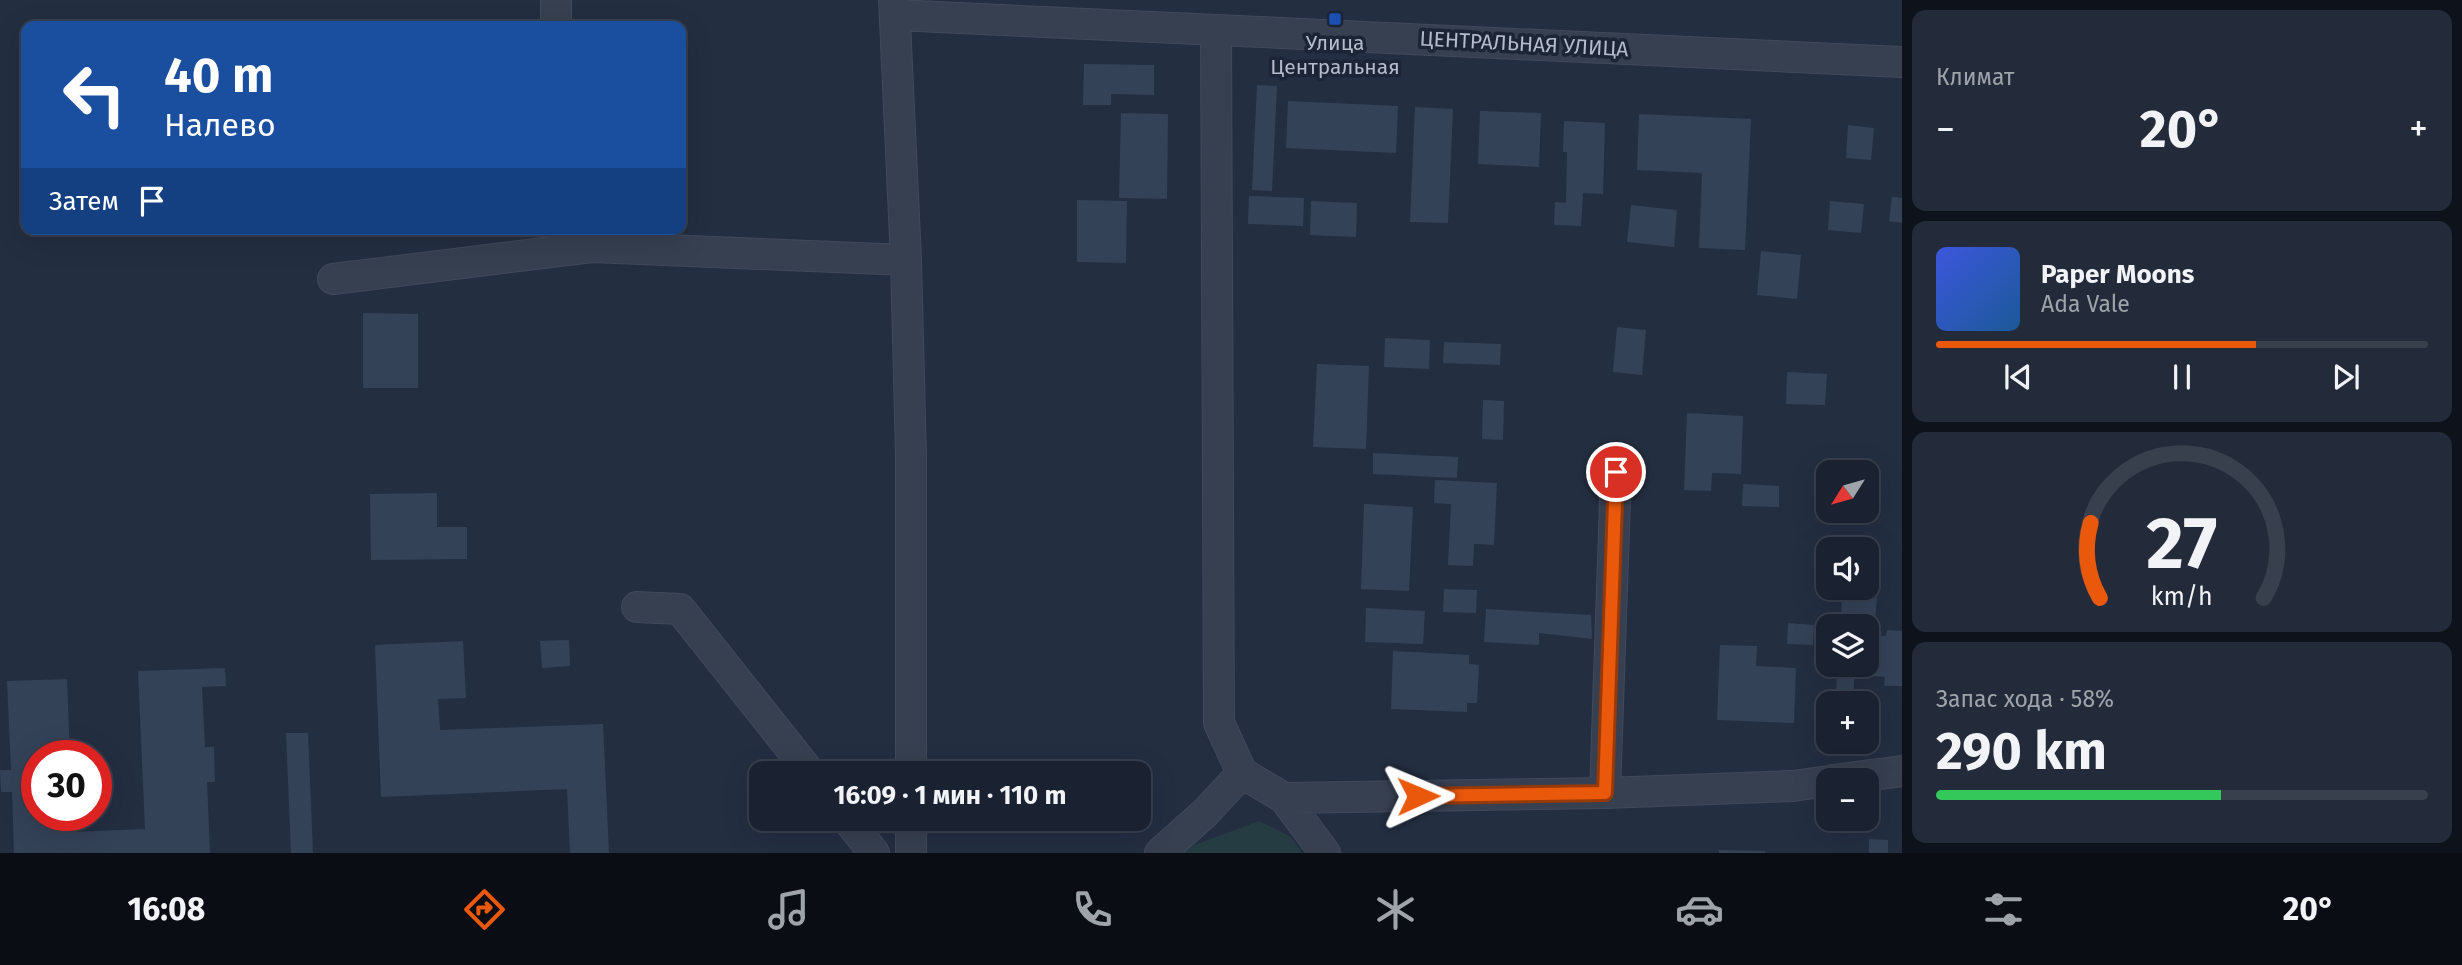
<!DOCTYPE html>
<html lang="ru">
<meta charset="utf-8">
<style>
:root{--surface:#1a2231;--page:#232a39;--text:#f1f3f6;--muted:#9fa4ab;--line:#383f4d;--accent:#ea580c}
body{margin:0;font-family:"Fira Sans",sans-serif;background:var(--page);color:var(--text);height:100vh;display:flex;flex-direction:column;font-size:26px;white-space:nowrap}
*{box-sizing:border-box;margin:0}
p{font-size:23px;color:var(--muted)}
.icon{flex:none;width:38px;height:38px;fill:none;stroke:currentColor;stroke-width:2;stroke-linecap:round;stroke-linejoin:round}
.map{position:relative;flex:1;overflow:hidden}
.details{display:flex;flex-direction:column;gap:10px;padding:10px;background:#0e131b;width:560px}
.details>*{flex:none}
.top-card{position:absolute;left:21px;top:21px;width:665px;height:214px;border-radius:14px;box-shadow:0 7px 28px #0002,0 0 0 2px var(--line);background:#1a4fa0;color:#fff;overflow:hidden}
.needle{width:46px;rotate:233deg}
.controls{position:absolute;left:1816px;top:460px;display:grid;gap:14px}
.controls a{display:grid;place-items:center;width:63px;height:63px;border-radius:14px;background:var(--surface);box-shadow:0 7px 28px #0002,0 0 0 2px var(--line);font-size:35px}
.speed{position:absolute;left:21px;top:740px;display:flex;gap:14px;font-size:35px;font-weight:700;text-align:center}
.speed>*{display:grid;place-content:center;width:91px;height:91px;border-radius:50%;background:var(--surface);box-shadow:0 7px 28px #0002,0 0 0 2px var(--line);line-height:1}
.speed .limit{border:10px solid #d22;background:#fff;color:#111}
.pin{position:absolute;display:grid;place-items:center;width:60px;height:60px;color:#fff;margin:-30px;border:4px solid #fff;border-radius:50%;box-shadow:0 2px 7px #0007}
.me{position:absolute;width:77px;margin:-38px;rotate:89deg;stroke-linejoin:round;filter:drop-shadow(0 0 5px #0008)}
.turn{display:flex;align-items:center;gap:24px;height:147px;padding:0 28px;font-size:32px}
.turn .icon{width:91px;height:91px;stroke-width:2.5}
.turn b{display:block;font-size:49px;line-height:60px}
.then{display:flex;align-items:center;height:66px;padding:0 28px;background:#0003;gap:14px;font-size:26px}
.big{font-size:52px;font-weight:700;line-height:1.1}
.details .tile{flex:1;display:flex;flex-direction:column;justify-content:center;gap:10px;min-width:0;padding:0 24px;border-radius:14px;background:var(--page)}
.details .dial{align-items:center;gap:0}
.dial svg{height:182px;overflow:visible;fill:none;stroke:var(--line);stroke-width:7;stroke-linecap:round;text-anchor:middle}
.dial text{fill:var(--text);stroke:none}
.song{display:flex;align-items:center;gap:21px}
.cover{width:84px;height:84px;border-radius:10px;background:linear-gradient(135deg,hsl(230 70% 55%),hsl(210 70% 35%))}
.played{height:7px;border-radius:4px;background:linear-gradient(90deg,var(--accent) 65%,var(--line) 65%)}
.keys{display:flex;justify-content:space-around;direction:ltr}
.heat{display:flex;justify-content:space-between;align-items:center;font-size:38px;direction:ltr}
.charge{height:10px;border-radius:5px;background:linear-gradient(90deg,#34c759 58%,var(--line) 0)}
.trip{position:absolute;left:749px;top:761px;width:402px;height:70px;border-radius:14px;background:var(--surface);box-shadow:0 7px 28px #0002,0 0 0 2px var(--line);font-weight:700;line-height:70px;text-align:center}
.tab-bar{display:flex;height:112px;justify-content:space-around;align-items:center;background:#0a0e14;color:var(--muted)}
.tab-bar .icon{width:49px;height:49px}
.tab-bar .active{color:var(--accent)}
.tab-bar b{font-size:32px;color:var(--text)}
main{display:flex;flex:1;min-height:0}
.map>svg:first-child{display:block}
.green{fill:#253d42}
.building{fill:#344258}
.lines{fill:none;stroke-linecap:round;stroke-linejoin:round}
.minor-casing{stroke:#41495a;stroke-width:32}
.minor{stroke:#374051;stroke-width:30}
.route-casing{stroke:#983908;stroke-width:18}
.route{stroke:#ea580c;stroke-width:12}
.transit-dot{fill:#1a4fb4;stroke:#1c2536;stroke-width:2.5}
.labels{text-anchor:middle;dominant-baseline:central;stroke-width:7;stroke-linejoin:round;paint-order:stroke}
.poi-label{font-size:21px;fill:#b4bbcb;stroke:#1c2536}
.street-label{font-size:21px;fill:#b4bbcb;stroke:#1c2536}
</style>
<main>
<div class="map">
<svg width="1902" height="853" viewBox="0 0 1902 853">
<rect width="100%" height="100%" fill="#232e41"/>
<path class="green" d="M1259 821 1291 837 1302 853H1184L1192 846Z"/>
<path class="building" d="M1084 64 1154 65V95L1111 94V105H1083Z
M1257 85 1277 86 1272 191 1252 190Z
M1288 101 1398 106 1396 153 1286 148Z
M1415 107 1453 109 1448 223 1410 222Z
M1480 111 1541 113 1539 167 1478 164Z
M1121 113 1168 114 1167 199 1119 198Z
M1639 114 1751 119 1745 250 1699 248 1702 173 1637 170Z
M1564 121 1605 123 1603 194 1583 193 1581 226 1554 225 1555 202 1566 203 1567 152H1563Z
M1848 125 1874 128 1871 160 1846 158Z
M1249 196 1304 198 1303 226 1248 224Z
M1892 197 1902 198V223L1889 221Z
M1077 200 1127 201 1126 263 1077 262Z
M1311 201 1357 203 1356 237 1310 235Z
M1830 201 1864 204 1861 233 1828 230Z
M1631 205 1677 210 1674 247 1627 242Z
M1761 251 1801 255 1797 299 1757 295Z
M363 313 418 314V388H363Z
M1617 327 1646 330 1642 375 1613 372Z
M1385 338 1430 340 1429 369 1384 367Z
M1444 342 1501 344 1500 365 1443 363Z
M1317 364 1369 366 1366 449 1313 447Z
M1787 372 1827 374 1825 405 1786 404Z
M1483 400 1504 401 1503 440 1482 439Z
M1687 413 1743 416 1741 474 1712 473 1711 491 1684 490Z
M1373 453 1458 457 1457 478 1373 474Z
M1435 480 1497 483 1494 545 1474 544 1473 566 1448 565 1451 504 1434 503Z
M1743 484 1779 486V507L1742 506Z
M437 493V527H467V559L371 560 370 494Z
M1364 504 1413 507 1409 591 1361 589Z
M1444 589 1477 590 1476 613 1443 612Z
M1842 596 1877 598 1875 622 1841 620Z
M1366 608 1425 611 1423 644 1365 642Z
M1486 609 1591 615 1592 639 1539 633V645L1484 642Z
M1788 623 1814 625 1813 645 1787 644Z
M1887 630 1902 631V686H1884L1885 677 1873 676 1875 636H1886Z
M569 640 570 666 542 668 540 641Z
M463 641 466 698 438 699 440 730 603 724 609 853H570L567 789 381 797 375 645Z
M1720 645 1757 646 1756 666 1796 668 1794 723 1717 720Z
M1393 651 1469 655V664L1479 665 1477 703H1467V712L1391 709Z
M1837 665H1855L1853 700 1836 699Z
M225 668 226 686 202 687 205 747H214L215 782H207L210 853H14L12 792H1L0 770H11L7 681 67 679 70 756H37V816H73V832L145 829 138 671Z
M286 733H308L313 853H291Z
M1869 839 1888 840V853H1869Z
M1719 850 1765 851V853H1719Z"/>
<g class="lines">
<defs>
<path id="minor" d="M894 0 906 260 911 457V774
M895 15 1902 62
M556 26V0
M333 279 592 247 906 260
M637 607 680 609 811 774
M1242 773 1284 798 1605 793 1793 786 1829 781
M1833 780 1902 771
M1605 793 1616 472
M1284 798 1325 853
M847 819 874 853
M911 853V819
M1160 853 1205 813 1242 773 1219 723 1216 30"/>
</defs>
<use href="#minor" class="minor-casing"/>
<use href="#minor" class="minor"/>
</g>
<g class="lines">
<defs>
<path id="route" d="M1418 796 1605 793 1616 472"/>
</defs>
<use href="#route" class="route-casing"/>
<use href="#route" class="route"/>
</g>
<rect class="transit-dot" x="1328" y="12" width="14" height="14" rx="3.5"/>
<g class="labels">
<g class="poi-label">
<text x="1335" y="43">Улица<tspan x="1335" dy="24">Центральная</tspan></text>
</g>
<g class="street-label">
<text transform="translate(1524 44) rotate(3)">ЦЕНТРАЛЬНАЯ УЛИЦА</text>
</g>
</g>
</svg>
<div class="controls">
<a><svg class="needle" viewBox="-14 -14 28 28"><path d="M0-13l5 13h-10z" fill="#e53935"/><path d="M0 13l5-13h-10z" fill="#9fa4ab"/></svg></a>
<a><svg class="icon" aria-label="sound" viewBox="0 0 24 24"><path d="M4 9h4l5-4v14l-5-4H4zM17 9q2 3 0 6"/></svg></a>
<a><svg class="icon" aria-label="layers" viewBox="0 0 24 24"><path d="M12 4l9 5-9 5-9-5zM3 14l9 5 9-5"/></svg></a>
<a>+</a>
<a>−</a>
</div>
<div class="speed"><div class="limit">30</div></div>
<div class="pin" style="left:1616px;top:472px;background:#d93025"><svg class="icon" aria-label="arrive" viewBox="0 0 24 24"><path d="M6 21V4h12l-3 4 3 4H6"/></svg></div>
<svg class="me" style="left:1418px;top:796px" viewBox="-20 -20 40 40"><path d="M0-17L14 15 0 8-14 15z" fill="#ea580c" stroke="#fff" stroke-width="4"/></svg>
<div class="trip">16:09 · 1 мин · 110 m</div>
<div class="top-card">
<div class="turn"><svg class="icon" aria-label="left" viewBox="0 0 24 24"><path d="M17 20v-9H6M10 6l-5 5 5 5"/></svg><div><b>40 m</b>Налево</div></div>
<div class="then">Затем<svg class="icon" aria-label="arrive" viewBox="0 0 24 24"><path d="M6 21V4h12l-3 4 3 4H6"/></svg></div>
</div>
</div>
<section class="details">
<div class="tile"><p>Климат</p>
<div class="heat"><a>−</a><b class="big">20°</b><a>+</a></div>
</div>
<div class="tile">
<div class="song"><i class="cover"></i><div><b>Paper Moons</b><p>Ada Vale</p></div></div>
<div class="played"></div>
<div class="keys"><svg class="icon" aria-label="previous" viewBox="0 0 24 24"><path d="M18 5L8 12l10 7zM5 5v14"/></svg><svg class="icon" aria-label="pause" viewBox="0 0 24 24"><path d="M8 5v14M16 5v14"/></svg><svg class="icon" aria-label="next" viewBox="0 0 24 24"><path d="M6 5l10 7-10 7zM19 5v14"/></svg></div>
</div>
<div class="tile dial"><svg viewBox="0 0 100 80">
<path d="M14 69A42 42 0 1 1 86 69"/>
<path d="M14 69A42 42 0 0 1 10 36" stroke="#ea580c"/>
<text x="50" y="56" font-size="32" font-weight="700">27</text>
<text x="50" y="72" font-size="11">km/h</text>
</svg></div>
<div class="tile"><p>Запас хода · 58%</p><b class="big">290 km</b><div class="charge"></div></div>
</section>
</main>
<nav class="tab-bar">
<b>16:08</b>
<svg class="icon active" aria-label="directions" viewBox="0 0 24 24"><path d="M12 3l9 9-9 9-9-9zM9 14v-3h6M13 9l2 2-2 2"/></svg>
<svg class="icon" aria-label="music" viewBox="0 0 24 24"><path d="M9 18V5l10-2v13"/><circle cx="6" cy="18" r="3"/><circle cx="16" cy="16" r="3"/></svg>
<svg class="icon" aria-label="phone" viewBox="0 0 24 24"><path d="M5 4h4l2 5-3 2q2 4 5 5l2-3 5 2v4C11 20 4 13 5 4z"/></svg>
<svg class="icon" aria-label="climate" viewBox="0 0 24 24"><path d="M12 3v18M4 7l16 10M4 17L20 7"/></svg>
<svg class="icon" aria-label="car" viewBox="0 0 24 24"><path d="M5 17H2v-5l4-1 3-4h7l3 4 3 1v5h-3M9 17h6M6 11h13"/><circle cx="7" cy="17" r="2"/><circle cx="17" cy="17" r="2"/></svg>
<svg class="icon" aria-label="filters" viewBox="0 0 24 24"><path d="M4 7h16M4 17h16"/><circle cx="9" cy="7" r="2"/><circle cx="15" cy="17" r="2"/></svg>
<b>20°</b>
</nav>
